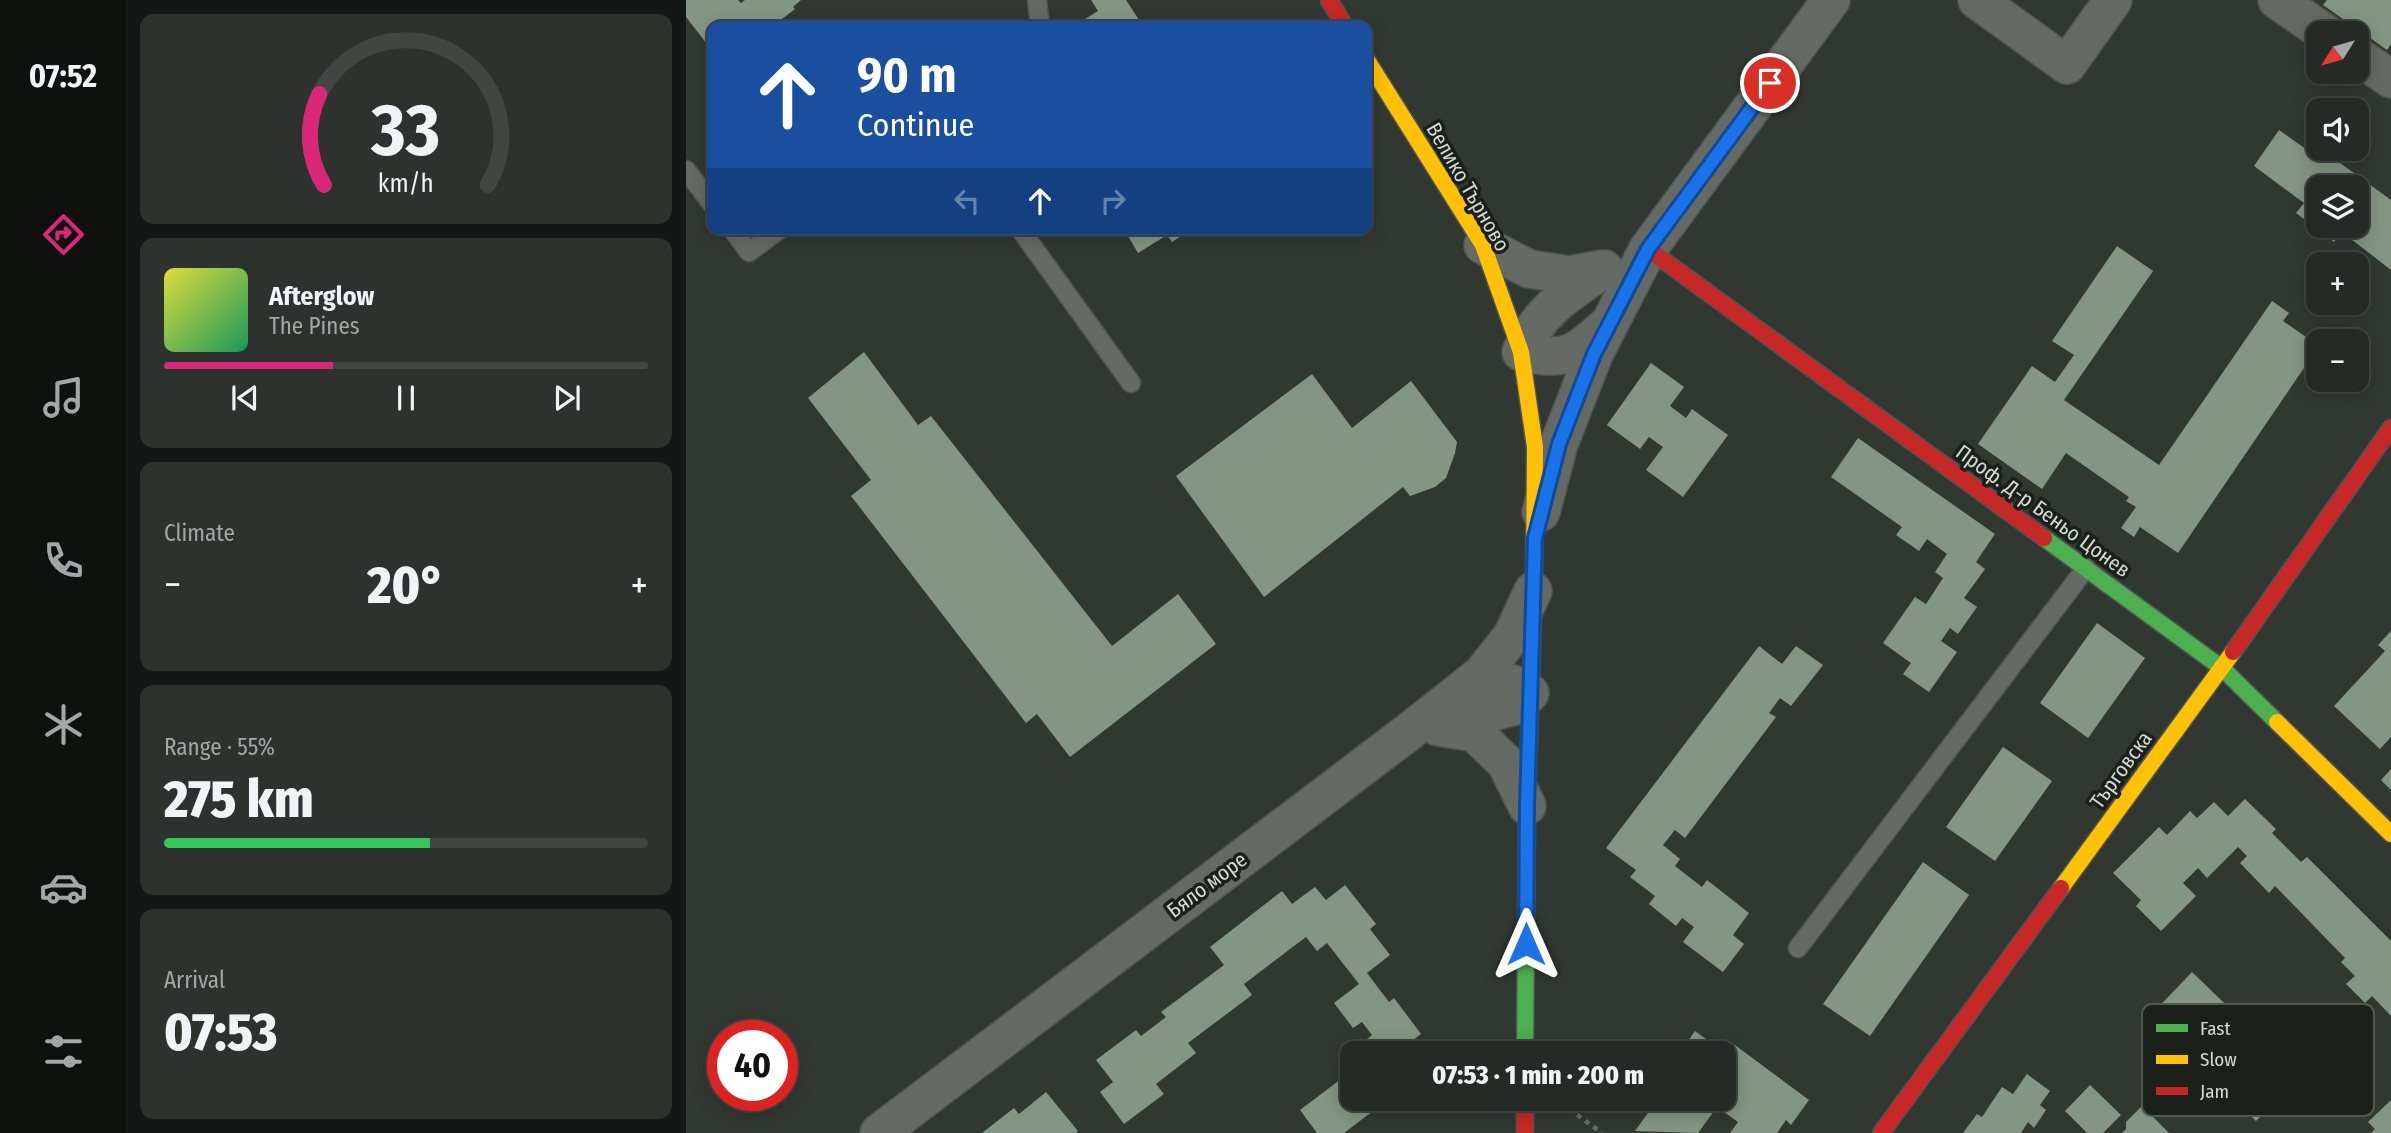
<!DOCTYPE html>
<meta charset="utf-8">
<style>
:root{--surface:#252a26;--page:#2d322e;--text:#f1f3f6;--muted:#a3a7a7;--line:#424643;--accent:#db2777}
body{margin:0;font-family:"Fira Sans Condensed",sans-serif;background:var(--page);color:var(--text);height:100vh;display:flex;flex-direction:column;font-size:26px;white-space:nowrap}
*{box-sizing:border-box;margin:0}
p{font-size:23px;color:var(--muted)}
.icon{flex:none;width:38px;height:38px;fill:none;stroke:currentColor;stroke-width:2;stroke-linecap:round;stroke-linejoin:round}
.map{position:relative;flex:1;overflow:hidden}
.details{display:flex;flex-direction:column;gap:14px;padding:14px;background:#141715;width:560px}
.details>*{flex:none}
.guide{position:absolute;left:21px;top:21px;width:665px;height:214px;border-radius:14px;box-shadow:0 4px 18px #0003,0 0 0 2px var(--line);background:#1a4fa0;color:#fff;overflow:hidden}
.needle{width:46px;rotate:233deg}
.buttons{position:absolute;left:1620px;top:21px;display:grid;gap:14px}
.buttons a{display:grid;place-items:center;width:63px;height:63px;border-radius:14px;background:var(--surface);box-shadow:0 4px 18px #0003,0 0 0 2px var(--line);font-size:35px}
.speed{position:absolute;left:21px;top:1020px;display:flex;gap:14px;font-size:35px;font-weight:700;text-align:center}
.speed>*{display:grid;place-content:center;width:91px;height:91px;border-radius:50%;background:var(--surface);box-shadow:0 4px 18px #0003,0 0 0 2px var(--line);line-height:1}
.speed .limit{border:10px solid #d22;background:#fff;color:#111}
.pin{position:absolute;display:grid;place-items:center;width:60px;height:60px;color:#fff;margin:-30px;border:4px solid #fff;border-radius:50%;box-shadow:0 2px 7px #0007}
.me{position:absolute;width:77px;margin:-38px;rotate:0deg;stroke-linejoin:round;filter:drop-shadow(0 0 5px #0008)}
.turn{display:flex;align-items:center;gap:24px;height:147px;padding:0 35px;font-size:32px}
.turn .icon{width:91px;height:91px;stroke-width:2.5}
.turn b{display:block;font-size:49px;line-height:60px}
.lanes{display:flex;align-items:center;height:66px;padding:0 35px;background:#0003;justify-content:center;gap:35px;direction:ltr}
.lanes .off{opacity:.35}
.big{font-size:52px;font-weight:800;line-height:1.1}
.details .card{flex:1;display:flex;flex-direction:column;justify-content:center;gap:10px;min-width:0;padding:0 24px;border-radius:14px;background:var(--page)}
.details .dial{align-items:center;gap:0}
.dial svg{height:182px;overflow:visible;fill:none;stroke:var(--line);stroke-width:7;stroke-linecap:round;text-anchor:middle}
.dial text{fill:var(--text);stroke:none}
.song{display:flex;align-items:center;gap:21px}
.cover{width:84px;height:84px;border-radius:10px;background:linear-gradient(135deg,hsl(60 70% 55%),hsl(150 70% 35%))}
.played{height:7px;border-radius:4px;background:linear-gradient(90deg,var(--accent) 35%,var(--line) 35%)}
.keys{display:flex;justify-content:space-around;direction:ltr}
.heat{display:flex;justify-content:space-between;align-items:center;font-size:38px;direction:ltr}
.charge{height:10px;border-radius:5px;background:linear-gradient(90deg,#34c759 55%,var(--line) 0)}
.trip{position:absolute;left:654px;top:1041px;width:396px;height:70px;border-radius:14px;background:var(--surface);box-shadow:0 4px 18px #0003,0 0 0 2px var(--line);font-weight:800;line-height:70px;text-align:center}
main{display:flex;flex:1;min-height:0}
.menu{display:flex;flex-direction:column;width:126px;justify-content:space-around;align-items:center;background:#0f110f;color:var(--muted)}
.menu .icon{width:49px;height:49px}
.menu .selected{color:var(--accent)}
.menu b{font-size:32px;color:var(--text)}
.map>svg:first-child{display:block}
.building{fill:#839584;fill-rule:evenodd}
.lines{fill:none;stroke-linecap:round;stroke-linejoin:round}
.lane-casing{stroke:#4e544f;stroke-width:21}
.street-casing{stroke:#4e544f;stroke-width:40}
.fast-casing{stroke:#4e544f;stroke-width:19}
.slow-casing{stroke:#4e544f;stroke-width:19}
.jam-casing{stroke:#4e544f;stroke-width:19}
.path{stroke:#696e6a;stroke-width:4.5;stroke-dasharray:5 5;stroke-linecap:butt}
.lane{stroke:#656a65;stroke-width:18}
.street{stroke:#656a65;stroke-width:37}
.fast{stroke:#4caf50;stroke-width:16}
.slow{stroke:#ffc107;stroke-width:16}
.jam{stroke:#c62828;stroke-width:16}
.route-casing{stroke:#114b97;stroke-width:18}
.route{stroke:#1a73e8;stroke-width:12}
.labels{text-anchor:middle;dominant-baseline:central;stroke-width:7;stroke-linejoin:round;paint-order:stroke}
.street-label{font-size:21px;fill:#d2dad2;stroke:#1b201b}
.key{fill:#1b201b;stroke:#525852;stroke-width:2}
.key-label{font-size:19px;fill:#d2dad2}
</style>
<main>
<nav class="menu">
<b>07:52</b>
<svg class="icon selected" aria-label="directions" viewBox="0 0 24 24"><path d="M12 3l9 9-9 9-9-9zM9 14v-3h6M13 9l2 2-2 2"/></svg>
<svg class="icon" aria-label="music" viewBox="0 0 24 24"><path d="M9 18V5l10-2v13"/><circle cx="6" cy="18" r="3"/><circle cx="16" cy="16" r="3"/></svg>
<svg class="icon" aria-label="phone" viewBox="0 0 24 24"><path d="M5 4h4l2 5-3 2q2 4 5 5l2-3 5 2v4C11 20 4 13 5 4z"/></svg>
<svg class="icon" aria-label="climate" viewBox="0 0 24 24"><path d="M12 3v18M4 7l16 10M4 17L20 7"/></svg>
<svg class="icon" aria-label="car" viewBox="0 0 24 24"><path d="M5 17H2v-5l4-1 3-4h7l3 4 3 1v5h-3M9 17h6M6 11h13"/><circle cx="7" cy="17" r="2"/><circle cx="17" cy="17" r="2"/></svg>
<svg class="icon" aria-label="filters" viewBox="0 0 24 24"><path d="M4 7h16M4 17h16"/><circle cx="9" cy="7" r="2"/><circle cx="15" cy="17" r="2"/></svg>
</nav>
<section class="details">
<div class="card dial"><svg viewBox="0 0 100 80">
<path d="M14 69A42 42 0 1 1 86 69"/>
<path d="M14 69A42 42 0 0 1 12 29" stroke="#db2777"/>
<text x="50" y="56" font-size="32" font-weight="700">33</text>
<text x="50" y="72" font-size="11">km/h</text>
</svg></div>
<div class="card">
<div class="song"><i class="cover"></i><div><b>Afterglow</b><p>The Pines</p></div></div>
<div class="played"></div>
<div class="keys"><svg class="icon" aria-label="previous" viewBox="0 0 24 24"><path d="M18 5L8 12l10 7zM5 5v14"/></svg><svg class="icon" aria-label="pause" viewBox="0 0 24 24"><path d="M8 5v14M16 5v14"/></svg><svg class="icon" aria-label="next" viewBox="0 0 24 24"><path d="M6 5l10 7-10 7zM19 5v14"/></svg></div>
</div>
<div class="card"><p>Climate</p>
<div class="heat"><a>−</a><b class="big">20°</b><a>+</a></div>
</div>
<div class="card"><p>Range · 55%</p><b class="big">275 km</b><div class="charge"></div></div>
<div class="card"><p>Arrival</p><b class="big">07:53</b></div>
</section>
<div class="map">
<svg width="1705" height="1133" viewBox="0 0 1705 1133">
<rect width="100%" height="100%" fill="#313832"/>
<path class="building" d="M0 0H52L55 3 59 0H115L107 7 109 9 96 19 102 26H26V46L24 48 0 17Z
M405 0H440L457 26H404L399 19 412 11Z
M1641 0H1705V44L1701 50 1637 5Z
M1593 130 1627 154 1631 149H1635L1705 200V270L1656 232 1648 242 1610 213 1618 203 1568 166ZM1633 187H1671V226H1633Z
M438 229H506L486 242 481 235 452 253Z
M1431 246 1467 271 1378 400 1473 465 1586 301 1603 313 1597 321 1633 346 1492 553 1454 527 1448 537 1435 528 1450 507 1440 501 1443 497 1380 453 1356 489 1292 444 1346 366 1369 382 1388 355 1366 341Z
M178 352 232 425 245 416 426 646 492 594 530 644 384 757 351 714 340 723 165 496 185 480 122 398Z
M965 363 998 387 984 406 1000 418 1006 409 1042 435 997 497 960 470 977 447 963 437 954 449 921 425Z
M626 374 666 428 725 381 771 442 769 453 760 478 749 487 724 496 717 487 578 597 490 476Z
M1172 438 1309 534 1290 562 1299 569 1278 598 1291 607 1272 634 1264 628 1255 641 1271 652 1243 692 1217 674 1225 663 1197 643 1229 597 1240 604 1257 578 1249 572 1261 554 1241 539 1233 551 1210 535 1216 527 1145 477Z
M1411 623 1459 658 1402 738 1354 703Z
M1705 631V737L1694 749 1648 706 1699 651 1692 645Z
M1073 646 1096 664 1110 646 1137 665 1105 706 1094 698 1083 713 1090 717 999 838 989 830 977 845 994 859 989 866 1016 887 1021 880 1063 913 1047 935 1058 944 1037 972 997 942 1008 927 996 918 990 926 963 904 969 896 944 877 950 870 920 848Z
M1317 747 1366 781 1309 861 1260 827Z
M1705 769V790L1695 780Z
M1559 799 1590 829 1586 833 1615 862 1621 857 1705 941V1016L1686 996 1679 1003 1660 984 1669 976 1655 962 1659 958 1589 886 1583 893 1554 863 1561 856 1552 847 1521 878 1512 868 1497 883 1510 896 1475 931 1450 906 1455 900 1427 873 1473 827 1481 835 1504 811 1511 818 1528 802 1542 816Z
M1237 862 1283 895 1184 1036 1137 1004Z
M659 885 690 924 684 929 704 955 681 973 703 1002 708 998 735 1034 714 1050 717 1054H674L670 1048 686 1035 676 1022 667 1028 648 1003 673 984 641 943 631 951 620 937 558 984 566 995 502 1043 510 1053 470 1084 478 1094 438 1124 414 1092 427 1082 410 1060 450 1030 455 1036 480 1017 475 1012 538 965 524 947 596 891 606 904 629 887 640 900Z
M1506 972 1614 1076 1570 1121 1463 1017Z
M1009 1031 1042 1055 1049 1045 1123 1100 1105 1125 1100 1120 1091 1133H1044L1052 1122 1031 1107 1012 1133 949 1131 972 1099H1038V1054H993Z
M667 1070V1099H703L658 1133H631L614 1110Z
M1341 1074 1364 1091 1354 1105 1360 1110 1348 1128 1342 1122 1335 1133H1277L1291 1114 1296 1117 1316 1087 1327 1094Z
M1404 1085 1435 1115 1417 1133H1401L1379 1111Z
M360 1092 392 1131 390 1133H296L328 1108 333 1114Z
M1705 1100V1133H1685L1689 1129 1682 1122Z
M1456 1106 1483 1133H1436L1440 1129V1122Z"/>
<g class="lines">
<defs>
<path id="lane" d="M351 0 354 26
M0 170 26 204
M46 229 63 252 94 229
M334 229 445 383
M1112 948 1400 568"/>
<path id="street" d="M1291 0 1381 65 1427 0
M1591 0 1639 33
M1671 56 1705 79
M797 245 843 269 884 275 916 269
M918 269C884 292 851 312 835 352 879 361 888 356 920 326
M855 512 873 444 908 354 962 249 1145 0
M752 727 789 733 820 763 841 806
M754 727 829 706 844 693C815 676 807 678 777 690
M193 1133 720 734 796 674 826 636 847 591"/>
<path id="fast" d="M1358 538 1536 668 1591 722
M839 1054 841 806 848 581"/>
<path id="slow" d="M681 60 797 245 835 352 849 447 848 581
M1591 722 1705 834
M1375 888 1547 652"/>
<path id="jam" d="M643 0 659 26
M962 249 1358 538
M1547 652 1705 428
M839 1099V1133
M1195 1133 1375 888"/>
</defs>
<use href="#lane" class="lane-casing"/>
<use href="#street" class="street-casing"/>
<use href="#fast" class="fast-casing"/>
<use href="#slow" class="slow-casing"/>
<use href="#jam" class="jam-casing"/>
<path class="path" d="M875 1103 916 1133"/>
<use href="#lane" class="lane"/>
<use href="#street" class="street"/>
<use href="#fast" class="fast"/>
<use href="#slow" class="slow"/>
<use href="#jam" class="jam"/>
</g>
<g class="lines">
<defs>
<path id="route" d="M840 944 841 806 849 538 873 444 908 354 962 249 1084 83"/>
</defs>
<use href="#route" class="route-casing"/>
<use href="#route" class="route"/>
</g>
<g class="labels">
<g class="street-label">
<text transform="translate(782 187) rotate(60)">Велико Търново</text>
<text transform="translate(1357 511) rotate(36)">Проф. Д-р Беньо Цонев</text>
<text transform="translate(1435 770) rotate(-54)">Търговска</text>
<text transform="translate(521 885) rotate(-37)">Бяло море</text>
</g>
</g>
<rect x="1456" y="1004" width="232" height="112" rx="10" class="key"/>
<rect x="1470" y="1024" width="32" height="8" fill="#4caf50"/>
<rect x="1470" y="1055" width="32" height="9" fill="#ffc107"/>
<rect x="1470" y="1087" width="32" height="8" fill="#c62828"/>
<g class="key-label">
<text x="1514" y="1035">Fast</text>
<text x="1514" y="1066">Slow</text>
<text x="1514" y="1098">Jam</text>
</g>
</svg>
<div class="buttons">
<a><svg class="needle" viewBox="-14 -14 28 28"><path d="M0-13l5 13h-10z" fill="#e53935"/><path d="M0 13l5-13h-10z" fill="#a3a7a7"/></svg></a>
<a><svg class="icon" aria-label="sound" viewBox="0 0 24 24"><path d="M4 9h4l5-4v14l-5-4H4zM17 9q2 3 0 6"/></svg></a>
<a><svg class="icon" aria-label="layers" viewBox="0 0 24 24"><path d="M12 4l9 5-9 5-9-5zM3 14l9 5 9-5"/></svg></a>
<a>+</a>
<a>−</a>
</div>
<div class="speed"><div class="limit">40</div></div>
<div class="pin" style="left:1084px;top:83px;background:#d93025"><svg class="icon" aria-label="arrive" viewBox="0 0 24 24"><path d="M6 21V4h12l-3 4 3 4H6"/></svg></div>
<svg class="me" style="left:840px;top:944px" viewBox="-20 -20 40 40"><path d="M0-17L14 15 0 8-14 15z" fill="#1a73e8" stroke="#fff" stroke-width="4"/></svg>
<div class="trip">07:53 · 1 min · 200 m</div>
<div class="guide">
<div class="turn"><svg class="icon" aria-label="ahead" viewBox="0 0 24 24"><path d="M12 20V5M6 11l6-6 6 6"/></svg><div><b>90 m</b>Continue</div></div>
<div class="lanes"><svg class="icon off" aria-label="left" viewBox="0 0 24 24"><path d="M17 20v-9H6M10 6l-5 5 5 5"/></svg><svg class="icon" aria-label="ahead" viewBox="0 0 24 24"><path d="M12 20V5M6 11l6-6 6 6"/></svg><svg class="icon off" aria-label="right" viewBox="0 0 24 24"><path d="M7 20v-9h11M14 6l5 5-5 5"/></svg></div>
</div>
</div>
</main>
